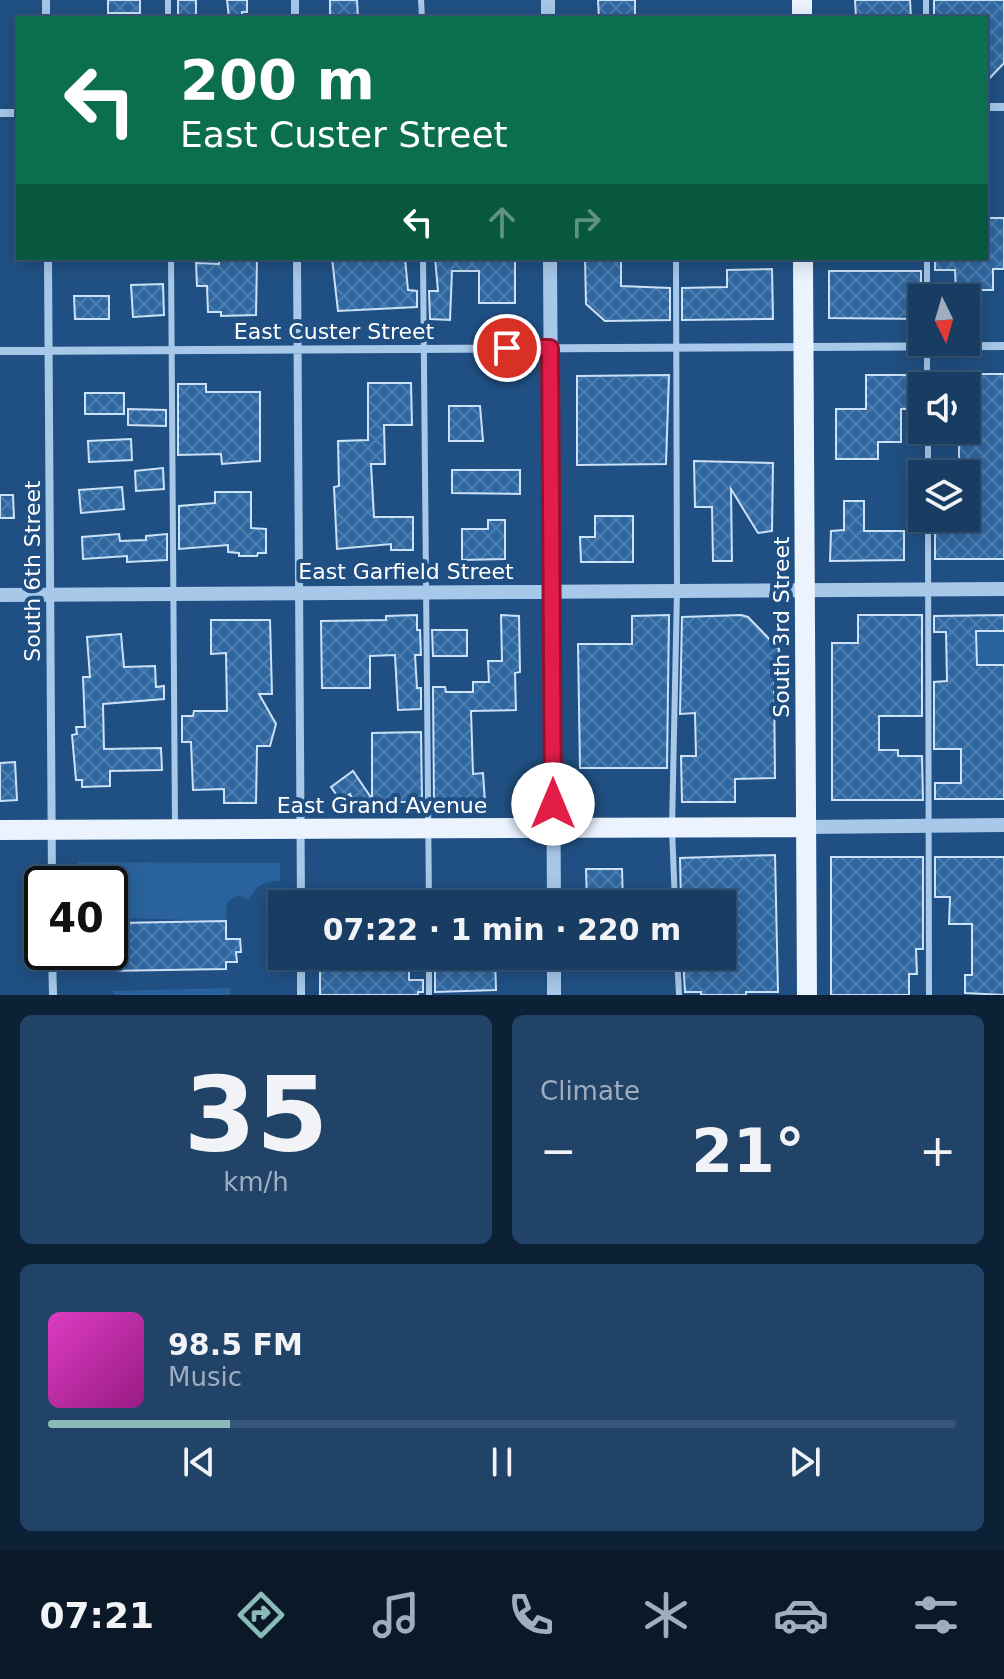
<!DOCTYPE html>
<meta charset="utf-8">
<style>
:root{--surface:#183c62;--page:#214368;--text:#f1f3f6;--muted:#9fadbe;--line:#365677;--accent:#8bbbb9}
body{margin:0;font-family:"DejaVu Sans",sans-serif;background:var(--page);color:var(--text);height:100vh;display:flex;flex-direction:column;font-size:30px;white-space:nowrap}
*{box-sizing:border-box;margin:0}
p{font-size:26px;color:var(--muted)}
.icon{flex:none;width:44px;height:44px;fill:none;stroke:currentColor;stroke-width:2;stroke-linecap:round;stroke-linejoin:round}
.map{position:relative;height:995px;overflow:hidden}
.sheet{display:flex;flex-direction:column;gap:20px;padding:20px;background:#0d2136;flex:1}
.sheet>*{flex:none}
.guide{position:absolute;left:16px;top:16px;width:972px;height:244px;border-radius:0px;box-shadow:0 4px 20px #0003,0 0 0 2px var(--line);background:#0b6e4f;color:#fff;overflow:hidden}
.needle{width:52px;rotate:175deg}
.buttons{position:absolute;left:908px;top:284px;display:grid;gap:16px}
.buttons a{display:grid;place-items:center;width:72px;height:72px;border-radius:0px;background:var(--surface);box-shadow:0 4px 20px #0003,0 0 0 2px var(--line);font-size:40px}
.speed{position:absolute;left:24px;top:866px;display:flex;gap:16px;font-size:40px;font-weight:700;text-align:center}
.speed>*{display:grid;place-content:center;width:104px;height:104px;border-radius:50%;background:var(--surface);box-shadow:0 4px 20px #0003,0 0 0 2px var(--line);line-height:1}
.speed .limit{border:4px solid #111;border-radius:12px;background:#fff;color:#111}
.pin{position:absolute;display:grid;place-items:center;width:68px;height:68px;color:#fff;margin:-34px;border:4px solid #fff;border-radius:50%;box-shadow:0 2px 8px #0007}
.me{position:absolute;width:88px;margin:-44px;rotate:0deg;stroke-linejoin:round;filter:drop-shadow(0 0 6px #0008)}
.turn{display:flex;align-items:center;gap:28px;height:168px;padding:0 32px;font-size:36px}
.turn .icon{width:104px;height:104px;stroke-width:2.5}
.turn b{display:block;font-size:56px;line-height:68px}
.lanes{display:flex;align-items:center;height:76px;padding:0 32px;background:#0003;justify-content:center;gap:40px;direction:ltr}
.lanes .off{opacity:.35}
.big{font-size:60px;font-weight:700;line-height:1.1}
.sheet .widget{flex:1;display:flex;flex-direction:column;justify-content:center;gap:12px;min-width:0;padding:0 28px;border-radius:12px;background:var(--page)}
.sheet .dial{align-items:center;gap:0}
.dial b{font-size:104px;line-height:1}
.song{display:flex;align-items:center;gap:24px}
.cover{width:96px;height:96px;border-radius:12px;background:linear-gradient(135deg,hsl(310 70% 55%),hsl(310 70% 35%))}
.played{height:8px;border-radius:4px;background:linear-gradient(90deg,var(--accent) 20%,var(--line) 20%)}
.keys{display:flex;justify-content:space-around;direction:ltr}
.heat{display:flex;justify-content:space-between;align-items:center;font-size:44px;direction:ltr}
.sheet .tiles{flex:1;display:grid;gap:20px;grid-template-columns:1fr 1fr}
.widget:last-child{grid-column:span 2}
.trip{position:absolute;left:268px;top:890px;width:468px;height:80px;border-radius:0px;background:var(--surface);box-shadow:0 4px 20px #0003,0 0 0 2px var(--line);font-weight:700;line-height:80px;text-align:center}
.tabs{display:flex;height:128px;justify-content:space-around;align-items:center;background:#0a1827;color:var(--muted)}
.tabs .icon{width:56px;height:56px}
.tabs .selected{color:var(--accent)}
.tabs b{font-size:36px;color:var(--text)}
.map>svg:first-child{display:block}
.park{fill:#29629c}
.building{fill:url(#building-cross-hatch);stroke:#cbe1f7;stroke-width:2}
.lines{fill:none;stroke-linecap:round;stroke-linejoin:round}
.service{stroke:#a7c8e9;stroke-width:6}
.minor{stroke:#a7c8e9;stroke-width:8}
.tertiary{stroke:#a7c8e9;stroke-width:14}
.primary{stroke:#eaf3fe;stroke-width:20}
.route-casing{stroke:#92132f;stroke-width:20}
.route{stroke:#e11d48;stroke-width:14}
.labels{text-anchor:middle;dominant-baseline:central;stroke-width:8;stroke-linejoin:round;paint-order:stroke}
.street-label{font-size:22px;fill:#fff;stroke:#205083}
</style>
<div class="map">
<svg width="1004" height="995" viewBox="0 0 1004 995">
<defs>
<pattern id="building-cross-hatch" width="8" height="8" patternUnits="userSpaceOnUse" patternTransform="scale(2)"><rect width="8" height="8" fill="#2f67a1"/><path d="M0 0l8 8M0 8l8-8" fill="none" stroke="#4e7eaf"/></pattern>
</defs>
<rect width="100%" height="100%" fill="#205083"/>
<path class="park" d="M976 631H1004V665H977Z
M78 862 280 863V881C263 882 257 884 249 900L238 895 227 902 226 921 119 918 121 888 110 884 76 881Z
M230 988V995H116L112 991Z"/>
<path class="building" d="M108 0H140V13H108Z
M178 0H196V16H178Z
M227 0H247V12H242V18H229Z
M330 0H357L358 18H330Z
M598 0H635V18H599Z
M855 0H910L911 18H856Z
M934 0H1004V63L986 82V18H949V15H934Z
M986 218H1004V269H993V290H956L955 270H935V258H986Z
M219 258H257L256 315 221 316V312H208L207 286H197L196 263 219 264Z
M332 258H405L408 290 417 291V307L338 311Z
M435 258H515V303H479V271H452L450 320 430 319 429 291H438Z
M585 258H621V286L670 288V320L605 321 586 304Z
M772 269 773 319 682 320V288L727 287V270Z
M829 271H921V319L829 318Z
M163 284 164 315 133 317 131 285Z
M74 296H109V319H75Z
M936 374H1004V559H935V518H966V474H959V440H977V408H966V386H936Z
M669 375 666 464 577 465V376Z
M866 375H921V409H901V442H878V459H836V409H866Z
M368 383H411L412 425H384L385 464H371L374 517H413V550H391V544L337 549 334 487 339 486 338 441 368 440Z
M178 384H206V392H260V461L222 464 221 454 178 455Z
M85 393H124V414H85Z
M449 406H480L483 441H449Z
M128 409 166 410V426L128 425Z
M131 439 132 460 89 462 88 441Z
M694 461 773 463 772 531 758 533 731 489 732 561H713L712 507H695Z
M163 468 164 489 136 491 135 471Z
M452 470H520V494L452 493Z
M122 487 124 509 81 513 79 490Z
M215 492H251V528L266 529V553H258L257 556H239V553L228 552V545L179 549V506L215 503Z
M0 495H13L14 518H0Z
M844 501H864V531H904V560L830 561 831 531 844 530Z
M595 516H633V562H581L580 537H595Z
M488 520H505V559L462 560V529H488Z
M119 534 120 541 146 540V536L167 534V560L127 562V556L83 559 82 537Z
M417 615V630H420L421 655H415L417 688H421V709L398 710 395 655 370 656V688H322L321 621 386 620V616Z
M501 615 519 616 520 672 515 673 516 710 471 711 473 774 483 773 485 802 434 803 433 687H445L446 692H473V682H489L488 661H502Z
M669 615 667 768H580L578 644H632V616Z
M741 615 748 617 779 649 780 681H774L775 778 735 779V802H682L681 756H696L695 713 680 714 682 617Z
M858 615H922V716H879V750H898V756H922L923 800H832V643H858Z
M1004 615V631H976L977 665H1004V799H935V783H961V749H934V682L947 681 946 632H934V616Z
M211 620H270L272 694H259L276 724 270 746H257L256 803H224V789L193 790 191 742H182V716H193L194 711H227L226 653 211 654Z
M432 630H467V656H433Z
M121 634 124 667 155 666 156 687 164 686V699L103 704 104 749 161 748 162 770 110 771V786L82 787V780H76L72 735 77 734 76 727H85L83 677H90L87 637Z
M421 732 422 802H354L350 794 340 800 331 787 353 771 372 799V733Z
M15 762 17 800 0 801V763Z
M775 855 778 992H746V995H701V992H685L683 958H722V904H681L680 858Z
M831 857H923V949H916L917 974H909V995H831Z
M935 857H1004V995L965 993V975H972V924H949L950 897H935Z
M586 869H622L623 904H587Z
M226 921V939H240L241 952H236L237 962H226V969L105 971V952H110V931H117V923Z
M320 956H394L409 971V980H423V992H418V995H320Z
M444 956 495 957 496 990 435 992V958H444Z"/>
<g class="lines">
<path class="service" d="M168 0V18
M421 0 422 18
M926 0V18
M171 258 175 826
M423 258 429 904
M927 258V298
M927 342V386
M928 430V474
M928 518 929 995
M675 904 672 828 677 591 676 258
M429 956V995
M677 956 679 995"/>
<path class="minor" d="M46 0V18
M295 0V18
M986 107H1004
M0 113H18
M48 258 52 884
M297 258 301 904
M0 351 1004 346
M52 952 53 995
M301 956V995"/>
<path class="tertiary" d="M548 0V18
M550 258 554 904
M0 595 1004 589
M806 827 1004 825
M554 956V995"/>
<path class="primary" d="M802 0V18
M803 258 807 995
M0 830 806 827"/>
</g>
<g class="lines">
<defs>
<path id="route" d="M507 348H550L553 804"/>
</defs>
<use href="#route" class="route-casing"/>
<use href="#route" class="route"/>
</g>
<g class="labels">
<g class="street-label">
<text x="334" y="331">East Custer Street</text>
<text transform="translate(32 571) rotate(-90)">South 6th Street</text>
<text x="406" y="571">East Garfield Street</text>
<text transform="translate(781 627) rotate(-90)">South 3rd Street</text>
<text x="382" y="805">East Grand Avenue</text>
</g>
</g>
</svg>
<div class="buttons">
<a><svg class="needle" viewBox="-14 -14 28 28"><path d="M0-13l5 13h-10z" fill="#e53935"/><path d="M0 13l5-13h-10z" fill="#9fadbe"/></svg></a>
<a><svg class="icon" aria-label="sound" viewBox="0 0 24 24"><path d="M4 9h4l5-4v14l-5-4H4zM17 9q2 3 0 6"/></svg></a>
<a><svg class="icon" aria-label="layers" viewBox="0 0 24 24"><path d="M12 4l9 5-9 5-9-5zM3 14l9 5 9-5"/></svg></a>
</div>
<div class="speed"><div class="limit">40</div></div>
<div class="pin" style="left:507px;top:348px;background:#d93025"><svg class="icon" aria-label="arrive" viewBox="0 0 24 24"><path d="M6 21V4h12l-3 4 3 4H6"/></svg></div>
<svg class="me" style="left:553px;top:804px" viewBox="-20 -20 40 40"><circle r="19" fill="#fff"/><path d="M0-13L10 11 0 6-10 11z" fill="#e11d48"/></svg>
<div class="trip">07:22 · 1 min · 220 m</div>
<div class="guide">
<div class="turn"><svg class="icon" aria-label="left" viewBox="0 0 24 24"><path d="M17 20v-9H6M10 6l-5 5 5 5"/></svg><div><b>200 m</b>East Custer Street</div></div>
<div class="lanes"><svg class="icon" aria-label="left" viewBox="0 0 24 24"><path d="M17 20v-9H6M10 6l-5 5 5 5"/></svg><svg class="icon off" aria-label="ahead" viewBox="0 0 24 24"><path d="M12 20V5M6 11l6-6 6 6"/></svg><svg class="icon off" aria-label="right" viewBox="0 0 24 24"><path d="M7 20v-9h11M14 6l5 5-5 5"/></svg></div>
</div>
</div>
<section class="sheet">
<div class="tiles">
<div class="widget dial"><b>35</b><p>km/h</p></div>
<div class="widget"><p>Climate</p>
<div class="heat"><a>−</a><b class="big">21°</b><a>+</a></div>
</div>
<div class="widget">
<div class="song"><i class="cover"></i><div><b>98.5 FM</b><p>Music</p></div></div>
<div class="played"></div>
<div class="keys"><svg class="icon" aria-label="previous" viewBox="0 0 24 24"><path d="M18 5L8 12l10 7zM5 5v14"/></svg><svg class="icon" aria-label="pause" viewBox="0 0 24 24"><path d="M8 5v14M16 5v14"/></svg><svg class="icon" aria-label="next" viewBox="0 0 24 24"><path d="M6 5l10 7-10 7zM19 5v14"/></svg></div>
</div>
</div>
</section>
<nav class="tabs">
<b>07:21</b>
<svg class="icon selected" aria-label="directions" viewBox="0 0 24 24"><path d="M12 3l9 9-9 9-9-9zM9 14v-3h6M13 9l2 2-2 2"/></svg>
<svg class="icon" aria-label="music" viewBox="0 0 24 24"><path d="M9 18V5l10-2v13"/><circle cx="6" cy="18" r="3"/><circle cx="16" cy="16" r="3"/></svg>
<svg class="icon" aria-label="phone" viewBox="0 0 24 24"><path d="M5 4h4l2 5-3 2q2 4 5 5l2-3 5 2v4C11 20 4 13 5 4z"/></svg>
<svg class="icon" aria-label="climate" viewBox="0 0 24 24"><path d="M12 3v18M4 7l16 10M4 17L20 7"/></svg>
<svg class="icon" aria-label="car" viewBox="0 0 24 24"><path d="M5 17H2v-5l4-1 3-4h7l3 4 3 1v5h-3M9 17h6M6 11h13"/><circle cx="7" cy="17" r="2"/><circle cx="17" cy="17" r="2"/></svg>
<svg class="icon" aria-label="filters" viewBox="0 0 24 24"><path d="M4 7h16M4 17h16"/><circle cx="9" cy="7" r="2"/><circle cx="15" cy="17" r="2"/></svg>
</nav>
